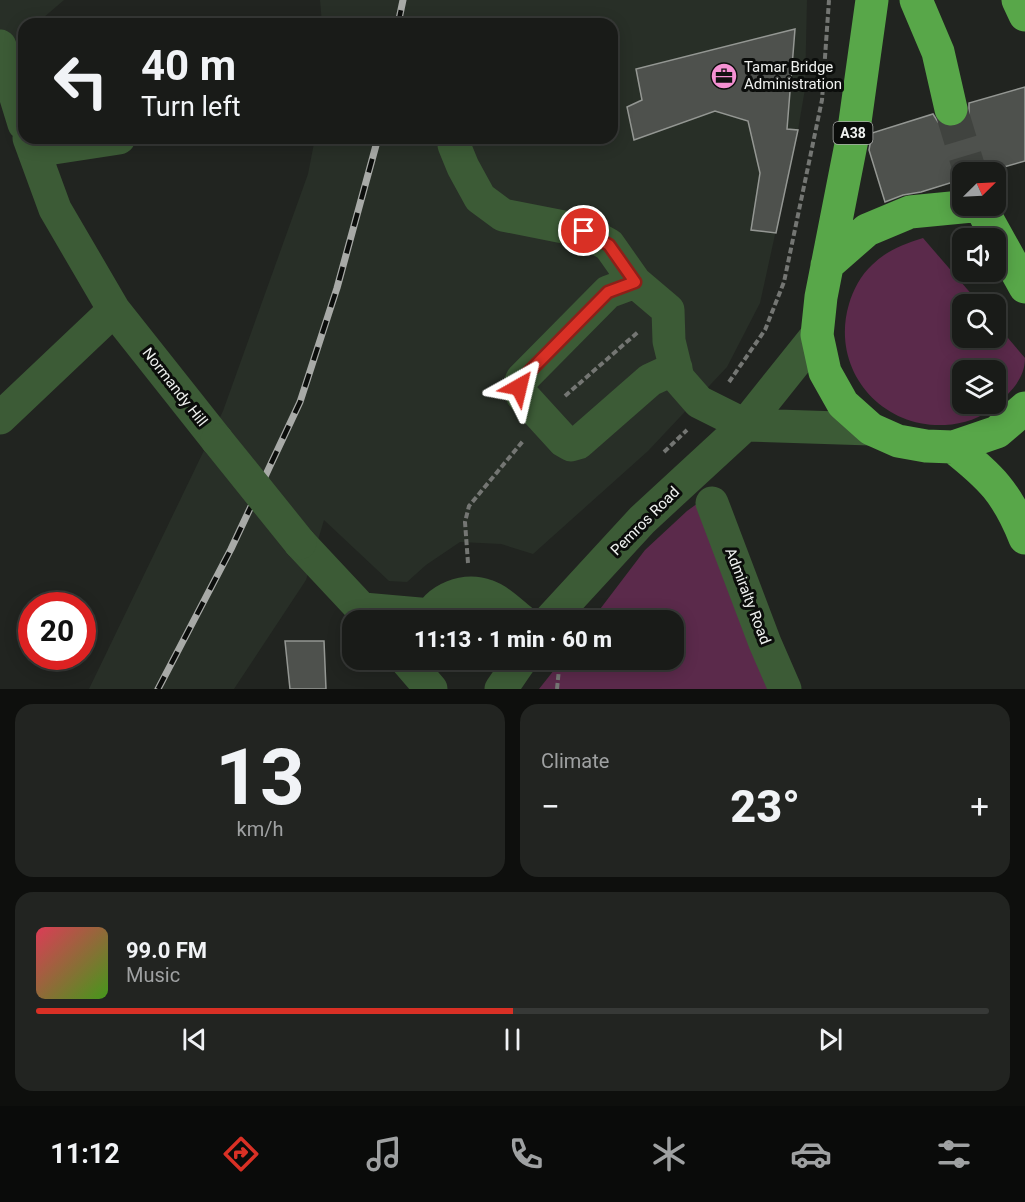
<!DOCTYPE html>
<meta charset="utf-8">
<style>
:root{--surface:#191b18;--page:#222421;--text:#f1f3f6;--muted:#9fa1a2;--line:#373937;--accent:#d93025}
body{margin:0;font-family:Roboto,sans-serif;background:var(--page);color:var(--text);height:100vh;display:flex;flex-direction:column;font-size:22px;white-space:nowrap}
*{box-sizing:border-box;margin:0}
p{font-size:20px;color:var(--muted)}
.icon{flex:none;width:33px;height:33px;fill:none;stroke:currentColor;stroke-width:2;stroke-linecap:round;stroke-linejoin:round}
.map{position:relative;height:689px;overflow:hidden}
.sheet{display:flex;flex-direction:column;gap:15px;padding:15px;background:#0e0f0d;flex:1}
.sheet>*{flex:none}
.hud{position:absolute;left:18px;top:18px;width:600px;height:126px;border-radius:18px;box-shadow:0 3px 15px #0003,0 0 0 2px var(--line);background:#191b18;color:var(--text);overflow:hidden}
.needle{width:39px;rotate:66deg}
.tools{position:absolute;left:952px;top:162px;display:grid;gap:12px}
.tools a{display:grid;place-items:center;width:54px;height:54px;border-radius:12px;background:var(--surface);box-shadow:0 3px 15px #0003,0 0 0 2px var(--line);font-size:30px}
.speed{position:absolute;left:18px;top:592px;display:flex;gap:12px;font-size:30px;font-weight:700;text-align:center}
.speed>*{display:grid;place-content:center;width:78px;height:78px;border-radius:50%;background:var(--surface);box-shadow:0 3px 15px #0003,0 0 0 2px var(--line);line-height:1}
.speed .limit{border:9px solid #d22;background:#fff;color:#111}
.pin{position:absolute;display:grid;place-items:center;width:51px;height:51px;color:#fff;margin:-26px;border:3px solid #fff;border-radius:50%;box-shadow:0 2px 6px #0007}
.me{position:absolute;width:66px;margin:-33px;rotate:37deg;stroke-linejoin:round;filter:drop-shadow(0 0 4px #0008)}
.turn{display:flex;align-items:center;gap:21px;height:126px;padding:0 24px;font-size:27px}
.turn .icon{width:78px;height:78px;stroke-width:2.5}
.turn b{display:block;font-size:42px;line-height:51px}
.big{font-size:45px;font-weight:800;line-height:1.1}
.sheet .tile{flex:1;display:flex;flex-direction:column;justify-content:center;gap:9px;min-width:0;padding:0 21px;border-radius:18px;background:var(--page)}
.sheet .dial{align-items:center;gap:0}
.dial b{font-size:78px;line-height:1}
.song{display:flex;align-items:center;gap:18px}
.cover{width:72px;height:72px;border-radius:9px;background:linear-gradient(135deg,hsl(350 70% 55%),hsl(100 70% 35%))}
.played{height:6px;border-radius:3px;background:linear-gradient(90deg,var(--accent) 50%,var(--line) 50%)}
.keys{display:flex;justify-content:space-around;direction:ltr}
.heat{display:flex;justify-content:space-between;align-items:center;font-size:33px;direction:ltr}
.sheet .tiles{flex:1;display:grid;gap:15px;grid-template-columns:1fr 1fr}
.tile:last-child{grid-column:span 2}
.trip{position:absolute;left:342px;top:610px;width:342px;height:60px;border-radius:18px;background:var(--surface);box-shadow:0 3px 15px #0003,0 0 0 2px var(--line);font-weight:800;line-height:60px;text-align:center}
.tabs{display:flex;height:96px;justify-content:space-around;align-items:center;background:#0a0b0a;color:var(--muted)}
.tabs .icon{width:42px;height:42px}
.tabs .selected{color:var(--accent)}
.tabs b{font-size:27px;color:var(--text)}
.map>svg:first-child{display:block}
.built{fill:#282f27}
.green{fill:#5b2a4b;fill-rule:evenodd}
.building{fill:#4e514d;stroke:#949793;stroke-width:1.5}
.lines{fill:none;stroke-linecap:round;stroke-linejoin:round}
.highway-tunnel{stroke:#40433f;stroke-width:33;stroke-dasharray:33 16;stroke-linecap:butt}
.path{stroke:#747673;stroke-width:4;stroke-dasharray:6 3;stroke-linecap:butt}
.minor{stroke:#3c5b36;stroke-width:33}
.highway{stroke:#58a749;stroke-width:33}
.rail-casing{stroke:#a8aaa7;stroke-width:7}
.rail{stroke:#0b0d0b;stroke-width:4.5;stroke-dasharray:14;stroke-linecap:butt}
.minor-bridge{stroke:#3c5b36;stroke-width:33}
.route-casing{stroke:#8d1f18;stroke-width:15}
.route{stroke:#d93025;stroke-width:10}
.labels{text-anchor:middle;dominant-baseline:central;stroke-width:6;stroke-linejoin:round;paint-order:stroke}
.shield{fill:#0b0d0b;stroke:#abadab;stroke-width:1.5}
.shield-label{font-size:14px;font-weight:bold;fill:#eff1ef}
.poi-label{font-size:15px;fill:#eff1ef;stroke:#0b0d0b;text-anchor:start}
.street-label{font-size:15px;fill:#eff1ef;stroke:#0b0d0b}
</style>
<div class="map">
<svg width="1025" height="689" viewBox="0 0 1025 689">
<rect width="100%" height="100%" fill="#212420"/>
<path class="built" d="M0 0H64L36 24H24V35L0 56Z
M320 0H807L805 89 798 130 760 303 727 367 648 451 533 554 501 544 460 542 426 565 407 582 389 581 324 520 306 580 234 689H89L223 411 308 174 315 138H612V24H322Z"/>
<path class="green" d="M923 238 980 304H963V338H996V324L1025 358C1025 379 1010 393 995 406 982 418 963 424 945 425 879 428 830 368 849 304 853 290 861 275 872 265 887 250 904 244 923 238ZM963 370H996V404H963Z
M712 493 788 689H539L562 660H674V621H591L645 550 687 511Z"/>
<path class="building" d="M795 29 787 129 798 130 776 233 751 230 760 173 748 121 715 111 634 140 627 107 642 100 636 69Z
M1025 87V161L986 172H963V179L921 192 903 195 885 202 869 150 872 133 933 114 938 122 945 127H956L963 123 969 115V103Z
M285 641H324L326 689H290Z"/>
<g class="lines">
<path class="highway-tunnel" d="M951 109 970 172"/>
<path class="path" d="M729 382 765 330 784 282 822 100 829 0
M565 396 638 332
M664 452 687 430
M468 563 465 522 469 506 523 441
M557 689 559 669 563 660"/>
<path class="minor" d="M0 46 24 124
M29 138 55 209 114 310 217 440
M455 138 454 145 463 167 480 198 503 215 584 231 609 245 635 282 668 310 669 341 678 378 699 402 745 425 871 429
M34 151 119 138
M635 282 608 292 522 379 519 387 522 395 564 441 571 445 578 443 650 380 676 368
M0 418 114 310
M712 503 765 643 785 689
M300 543 373 621
M363 609 431 615
M428 621C437 598 465 588 487 596 499 600 512 613 522 621
M549 621 642 520 745 425 817 335
M406 660 431 689
M501 689 521 660"/>
<path class="highway" d="M872 0 854 129 821 297 817 335 825 372 843 404 871 429 898 441 926 446 953 447 997 432 1025 408
M916 0 938 52 951 109
M1018 0 1025 15
M980 206 1025 287
M827 265 867 230 910 212 972 206
M953 447C991 477 1007 493 1025 538"/>
<defs>
<path id="rail" d="M398 24 403 0
M158 689 231 549 300 402 337 288 378 138"/>
</defs>
<use href="#rail" class="rail-casing"/>
<use href="#rail" class="rail"/>
<path class="minor-bridge" d="M217 440 300 543"/>
</g>
<g class="lines">
<defs>
<path id="route" d="M519 387 522 379 608 292 635 282 609 245 584 231"/>
</defs>
<use href="#route" class="route-casing"/>
<use href="#route" class="route"/>
</g>
<defs>
<symbol id="office-disc" viewBox="-11 -11 22 22"><circle r="9.5" fill="#f591d3" stroke="#0b0d0b"/><path d="M-6-3h4V-5.5h4V-3h4V5H-6ZM-1-4.5V-3h2v-1.5ZM-6 0V1H6V0Z" fill="#111"/></symbol>
</defs>
<g fill-rule="evenodd">
<use href="#office-disc" x="709" y="61" width="30" height="30"/>
</g>
<g class="labels">
<rect class="shield" x="833.5" y="122" width="39" height="22" rx="4.5"/>
<g class="shield-label">
<text x="853" y="133">A38</text>
</g>
<g class="poi-label">
<text x="744" y="67">Tamar Bridge<tspan x="744" dy="17">Administration</tspan></text>
</g>
<g class="street-label">
<text transform="translate(175 387) rotate(52)">Normandy Hill</text>
<text transform="translate(645 521) rotate(-45)">Pemros Road</text>
<text transform="translate(748 596) rotate(69)">Admiralty Road</text>
</g>
</g>
</svg>
<div class="tools">
<a><svg class="needle" viewBox="-14 -14 28 28"><path d="M0-13l5 13h-10z" fill="#e53935"/><path d="M0 13l5-13h-10z" fill="#9fa1a2"/></svg></a>
<a><svg class="icon" aria-label="sound" viewBox="0 0 24 24"><path d="M4 9h4l5-4v14l-5-4H4zM17 9q2 3 0 6"/></svg></a>
<a><svg class="icon" aria-label="search" viewBox="0 0 24 24"><circle cx="10" cy="10" r="6"/><path d="M15 15l6 6"/></svg></a>
<a><svg class="icon" aria-label="layers" viewBox="0 0 24 24"><path d="M12 4l9 5-9 5-9-5zM3 14l9 5 9-5"/></svg></a>
</div>
<div class="speed"><div class="limit">20</div></div>
<div class="pin" style="left:584px;top:231px;background:#d93025"><svg class="icon" aria-label="arrive" viewBox="0 0 24 24"><path d="M6 21V4h12l-3 4 3 4H6"/></svg></div>
<svg class="me" style="left:519px;top:387px" viewBox="-20 -20 40 40"><path d="M0-17L14 15 0 8-14 15z" fill="#d93025" stroke="#fff" stroke-width="4"/></svg>
<div class="trip">11:13 · 1 min · 60 m</div>
<div class="hud">
<div class="turn"><svg class="icon" aria-label="left" viewBox="0 0 24 24"><path d="M17 20v-9H6M10 6l-5 5 5 5"/></svg><div><b>40 m</b>Turn left</div></div>
</div>
</div>
<section class="sheet">
<div class="tiles">
<div class="tile dial"><b>13</b><p>km/h</p></div>
<div class="tile"><p>Climate</p>
<div class="heat"><a>−</a><b class="big">23°</b><a>+</a></div>
</div>
<div class="tile">
<div class="song"><i class="cover"></i><div><b>99.0 FM</b><p>Music</p></div></div>
<div class="played"></div>
<div class="keys"><svg class="icon" aria-label="previous" viewBox="0 0 24 24"><path d="M18 5L8 12l10 7zM5 5v14"/></svg><svg class="icon" aria-label="pause" viewBox="0 0 24 24"><path d="M8 5v14M16 5v14"/></svg><svg class="icon" aria-label="next" viewBox="0 0 24 24"><path d="M6 5l10 7-10 7zM19 5v14"/></svg></div>
</div>
</div>
</section>
<nav class="tabs">
<b>11:12</b>
<svg class="icon selected" aria-label="directions" viewBox="0 0 24 24"><path d="M12 3l9 9-9 9-9-9zM9 14v-3h6M13 9l2 2-2 2"/></svg>
<svg class="icon" aria-label="music" viewBox="0 0 24 24"><path d="M9 18V5l10-2v13"/><circle cx="6" cy="18" r="3"/><circle cx="16" cy="16" r="3"/></svg>
<svg class="icon" aria-label="phone" viewBox="0 0 24 24"><path d="M5 4h4l2 5-3 2q2 4 5 5l2-3 5 2v4C11 20 4 13 5 4z"/></svg>
<svg class="icon" aria-label="climate" viewBox="0 0 24 24"><path d="M12 3v18M4 7l16 10M4 17L20 7"/></svg>
<svg class="icon" aria-label="car" viewBox="0 0 24 24"><path d="M5 17H2v-5l4-1 3-4h7l3 4 3 1v5h-3M9 17h6M6 11h13"/><circle cx="7" cy="17" r="2"/><circle cx="17" cy="17" r="2"/></svg>
<svg class="icon" aria-label="filters" viewBox="0 0 24 24"><path d="M4 7h16M4 17h16"/><circle cx="9" cy="7" r="2"/><circle cx="15" cy="17" r="2"/></svg>
</nav>
